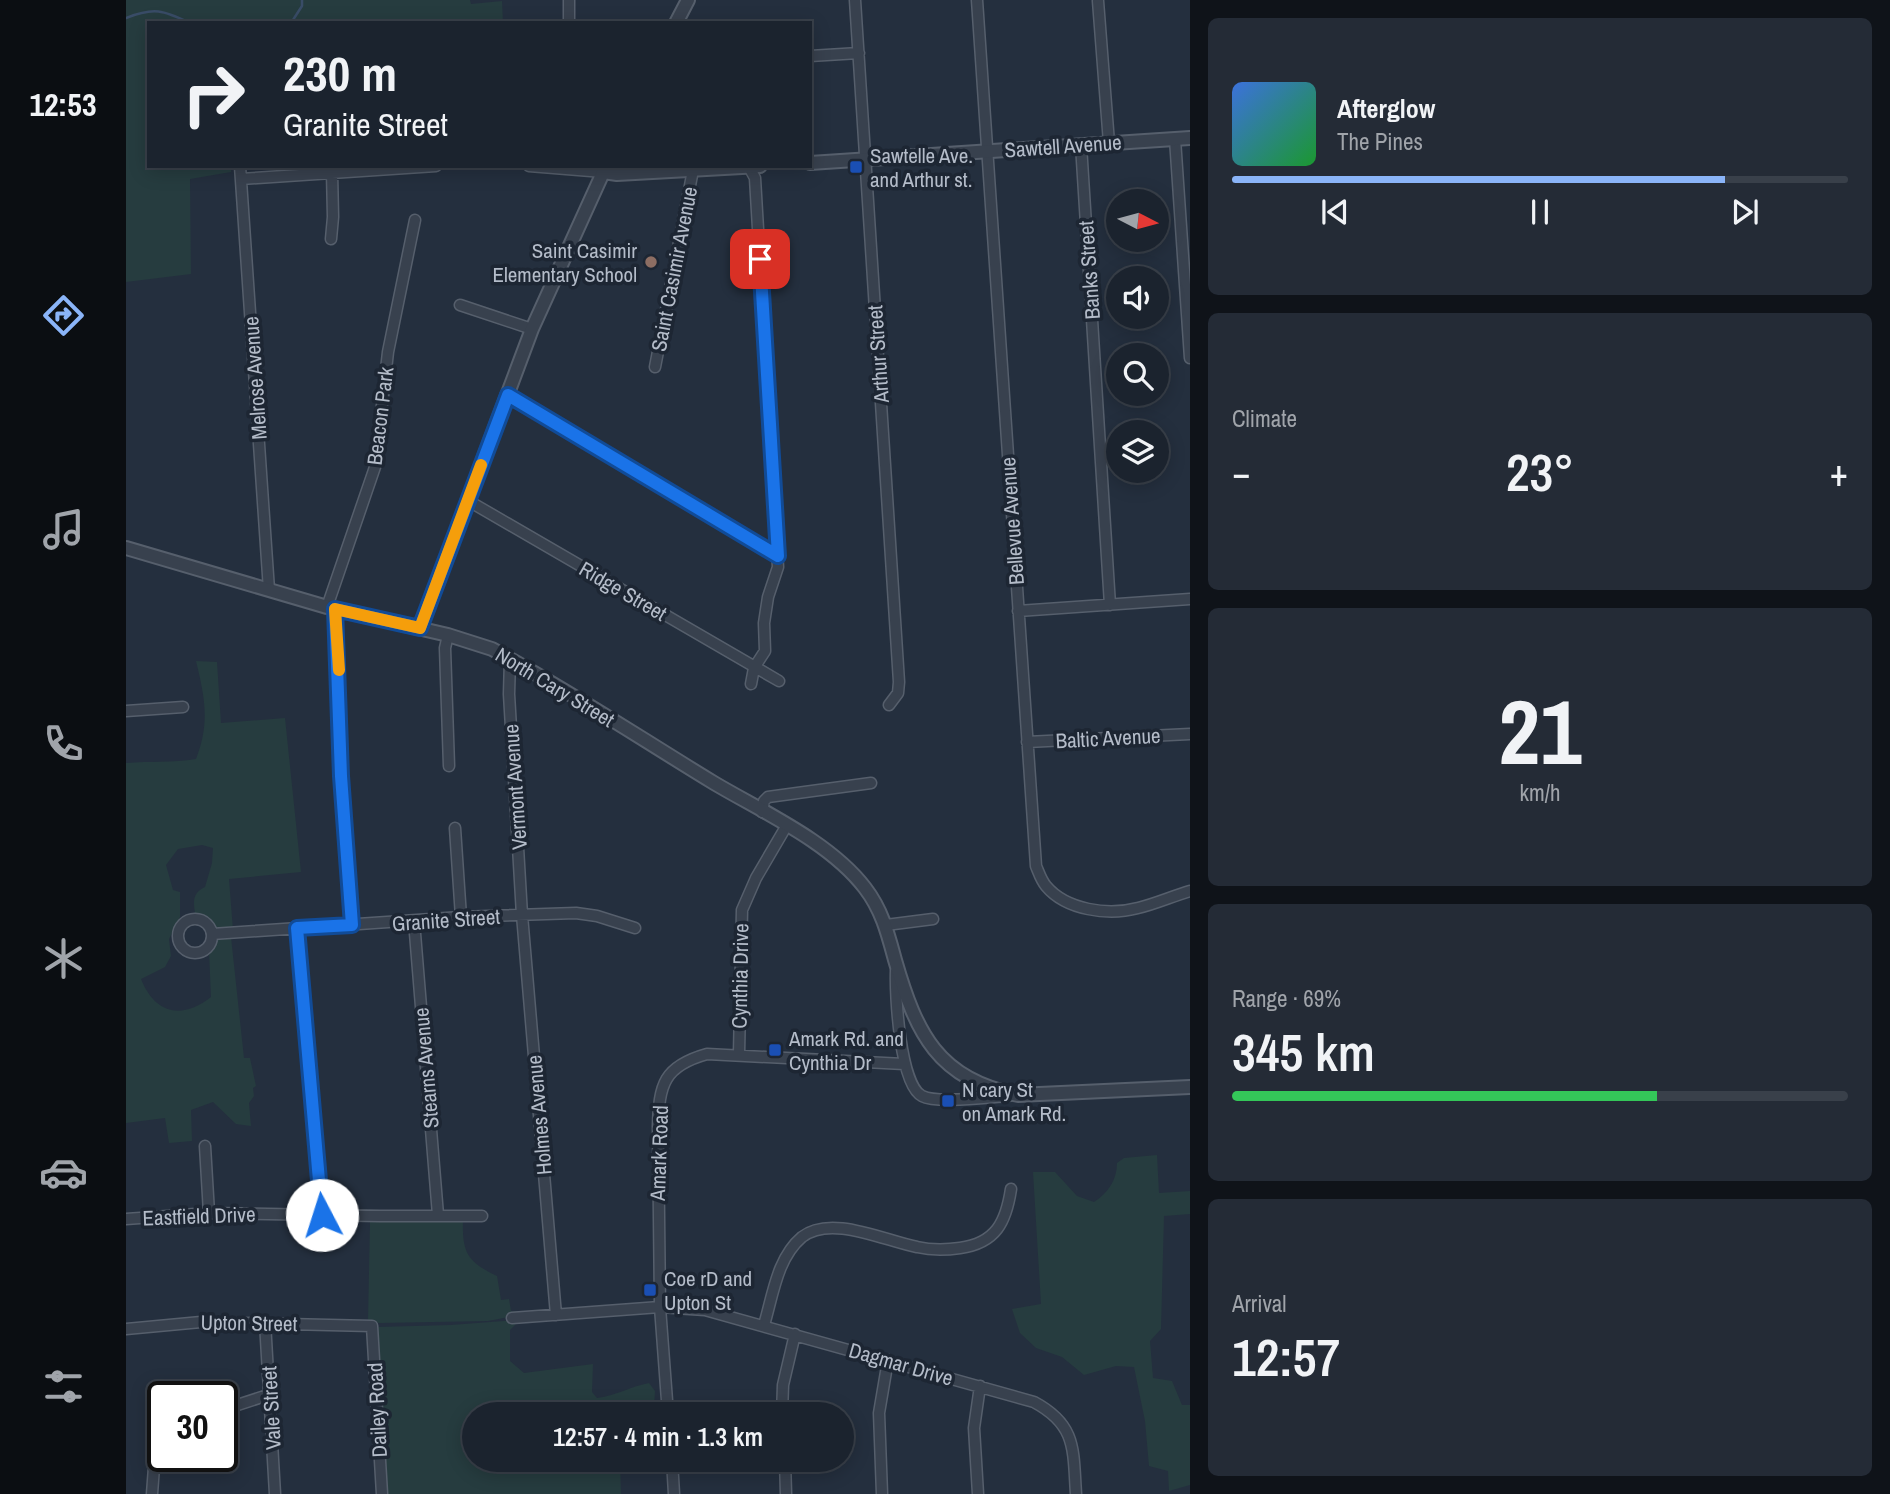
<!DOCTYPE html>
<meta charset="utf-8">
<style>
:root{--surface:#1b232e;--page:#242b36;--text:#f1f3f6;--muted:#a0a4aa;--line:#39404a;--accent:#8ab4f8}
body{margin:0;font-family:"Archivo Narrow",sans-serif;background:var(--page);color:var(--text);height:100vh;display:flex;flex-direction:column;font-size:26px;white-space:nowrap}
*{box-sizing:border-box;margin:0}
p{font-size:23px;color:var(--muted)}
.icon{flex:none;width:38px;height:38px;fill:none;stroke:currentColor;stroke-width:2;stroke-linecap:round;stroke-linejoin:round}
.map{position:relative;flex:1;overflow:hidden}
.drawer{display:flex;flex-direction:column;gap:18px;padding:18px;background:#0f1319;width:700px}
.drawer>*{flex:none}
.guide{position:absolute;left:21px;top:21px;width:665px;height:147px;border-radius:0px;box-shadow:0 4px 18px #0003,0 0 0 2px var(--line);background:#1b232e;color:var(--text);overflow:hidden}
.needle{width:46px;rotate:96deg}
.buttons{position:absolute;left:980px;top:189px;display:grid;gap:14px}
.buttons a{display:grid;place-items:center;width:63px;height:63px;border-radius:50%;background:var(--surface);box-shadow:0 4px 18px #0003,0 0 0 2px var(--line);font-size:35px}
.speed{position:absolute;left:21px;top:1381px;display:flex;gap:14px;font-size:35px;font-weight:700;text-align:center}
.speed>*{display:grid;place-content:center;width:91px;height:91px;border-radius:50%;background:var(--surface);box-shadow:0 4px 18px #0003,0 0 0 2px var(--line);line-height:1}
.speed .limit{border:4px solid #111;border-radius:10px;background:#fff;color:#111}
.pin{position:absolute;display:grid;place-items:center;width:60px;height:60px;color:#fff;margin:-30px;border-radius:14px;box-shadow:0 4px 10px #0006}
.me{position:absolute;width:77px;margin:-38px;rotate:355deg;stroke-linejoin:round;filter:drop-shadow(0 0 5px #0008)}
.turn{display:flex;align-items:center;gap:24px;height:147px;padding:0 21px;font-size:32px}
.turn .icon{width:91px;height:91px;stroke-width:2.5}
.turn b{display:block;font-size:49px;line-height:60px}
.big{font-size:52px;font-weight:600;line-height:1.1}
.drawer .tile{flex:1;display:flex;flex-direction:column;justify-content:center;gap:10px;min-width:0;padding:0 24px;border-radius:10px;background:var(--page)}
.drawer .dial{align-items:center;gap:0}
.dial b{font-size:91px;line-height:1}
.song{display:flex;align-items:center;gap:21px}
.cover{width:84px;height:84px;border-radius:10px;background:linear-gradient(135deg,hsl(220 70% 55%),hsl(130 70% 35%))}
.played{height:7px;border-radius:4px;background:linear-gradient(90deg,var(--accent) 80%,var(--line) 80%)}
.keys{display:flex;justify-content:space-around;direction:ltr}
.heat{display:flex;justify-content:space-between;align-items:center;font-size:38px;direction:ltr}
.charge{height:10px;border-radius:5px;background:linear-gradient(90deg,#34c759 69%,var(--line) 0)}
.trip{position:absolute;left:336px;top:1402px;width:392px;height:70px;border-radius:35px;background:var(--surface);box-shadow:0 4px 18px #0003,0 0 0 2px var(--line);font-weight:600;line-height:70px;text-align:center}
main{display:flex;flex:1;min-height:0}
.dock{display:flex;flex-direction:column;width:126px;justify-content:space-around;align-items:center;background:#0b0e12;color:var(--muted)}
.dock .icon{width:49px;height:49px}
.dock .active{color:var(--accent)}
.dock b{font-size:32px;color:var(--text)}
.map>svg:first-child{display:block}
.green{fill:#263c3f}
.lines{fill:none;stroke-linecap:round;stroke-linejoin:round}
.stream{stroke:#394c67;stroke-width:2.5}
.minor-casing{stroke:#565f6c;stroke-width:13}
.tertiary-casing{stroke:#565f6c;stroke-width:16}
.minor{stroke:#38414e;stroke-width:10}
.tertiary{stroke:#38414e;stroke-width:12}
.route-casing{stroke:#114b97;stroke-width:18}
.route{stroke:#1a73e8;stroke-width:12}
.slow{stroke:#f59e0b;stroke-width:12}
.transit-dot{fill:#1a4fb4;stroke:#1d2633;stroke-width:2.5}
.education-dot{fill:#8d6e63;stroke:#1d2633;stroke-width:2.5}
.labels{text-anchor:middle;dominant-baseline:central;stroke-width:7;stroke-linejoin:round;paint-order:stroke}
.street-label{font-size:21px;fill:#b4bcc9;stroke:#1d2633}
.poi-label{font-size:21px;fill:#b4bcc9;stroke:#1d2633;text-anchor:start}
</style>
<main>
<nav class="dock">
<b>12:53</b>
<svg class="icon active" aria-label="directions" viewBox="0 0 24 24"><path d="M12 3l9 9-9 9-9-9zM9 14v-3h6M13 9l2 2-2 2"/></svg>
<svg class="icon" aria-label="music" viewBox="0 0 24 24"><path d="M9 18V5l10-2v13"/><circle cx="6" cy="18" r="3"/><circle cx="16" cy="16" r="3"/></svg>
<svg class="icon" aria-label="phone" viewBox="0 0 24 24"><path d="M5 4h4l2 5-3 2q2 4 5 5l2-3 5 2v4C11 20 4 13 5 4z"/></svg>
<svg class="icon" aria-label="climate" viewBox="0 0 24 24"><path d="M12 3v18M4 7l16 10M4 17L20 7"/></svg>
<svg class="icon" aria-label="car" viewBox="0 0 24 24"><path d="M5 17H2v-5l4-1 3-4h7l3 4 3 1v5h-3M9 17h6M6 11h13"/><circle cx="7" cy="17" r="2"/><circle cx="17" cy="17" r="2"/></svg>
<svg class="icon" aria-label="filters" viewBox="0 0 24 24"><path d="M4 7h16M4 17h16"/><circle cx="9" cy="7" r="2"/><circle cx="15" cy="17" r="2"/></svg>
</nav>
<div class="map">
<svg width="1064" height="1494" viewBox="0 0 1064 1494">
<rect width="100%" height="100%" fill="#242f3e"/>
<path class="green" d="M0 0H344L345 4 376 1 377 23H23V166H105V172L64 179 65 274 0 282Z
M70 661 91 662 95 723 159 718 175 872 103 879 107 930 92 929 69 913C67 900 67 893 79 887L86 863 87 848 76 845 52 849 40 865 47 890 54 892V917L43 939 45 956 39 967 15 979C29 1014 56 1020 85 997L83 950 89 940 105 937 118 1058H124L130 1086 127 1088 128 1096 123 1103 125 1126 110 1124 87 1102 65 1110 66 1141 43 1143 39 1118 0 1123V763C24 761 46 763 70 759 84 723 79 698 70 661Z
M1031 1155 1033 1193 1064 1191V1214L1038 1216 1035 1329 1024 1341 1027 1378 1046 1381 1056 1405H1064V1485L1043 1491 1042 1471 1023 1466 1019 1421 1008 1367 990 1366 958 1375 936 1357 910 1348 894 1333 886 1309 915 1304 907 1172H929L951 1196 968 1202C982 1193 991 1180 991 1163L998 1158Z
M337 1220C336 1252 341 1262 371 1276L375 1300 383 1299 385 1311 393 1312V1315L362 1321 253 1323 242 1321 244 1222Z
M391 1320 392 1322 384 1330V1361L398 1373 467 1364 466 1392 471 1398C492 1395 503 1387 523 1383L529 1391 528 1407 520 1414H348V1460H494L495 1494H262L251 1327 325 1325Z"/>
<g class="lines">
<path class="stream" d="M0 18C28 7 37 10 64 23
M165 23 176 6V0"/>
<defs>
<path id="minor" d="M443 0V23
M729 0 773 682 772 693 763 705
M851 0 910 866C913 873 915 880 920 886 940 910 982 916 1012 908 1029 904 1047 896 1064 891
M972 1 983 143
M684 56 733 53
M1049 139 1064 358
M955 145 984 605
M114 166 143 590
M403 166 477 172
M623 167 629 178 652 567 642 597 638 623 639 651 628 668 625 684
M115 179 310 166
M205 239 207 217 206 172
M334 305 406 329
M529 367 567 170
M382 395 652 556
M341 500 653 681
M201 607 249 467 262 352 289 220
M209 609 215 776 226 925
M892 611 1064 599
M322 635 319 648 323 766
M384 659 383 694 396 915 430 1315
M0 711 57 707
M901 742 1064 734
M636 812 638 801 642 797 745 783
M329 828 335 917
M52 936a17 17 0 1 1 34 0a17 17 0 1 1-34 0Z
M288 921 312 1215
M760 925 807 919
M171 928 196 1215
M86 934 335 917 450 913 471 916 509 928
M770 971C769 995 774 1085 796 1096 811 1104 863 1097 883 1096
M613 1054 616 910 630 878 661 825
M79 1146 83 1213
M0 1219 83 1213 254 1216H356
M386 1318 534 1307 579 1310 908 1402C951 1425 947 1450 950 1494
M139 1322 149 1494
M638 1325C647 1295 651 1258 676 1237 705 1214 759 1241 791 1247 804 1250 820 1250 834 1248 870 1243 880 1222 885 1189
M0 1329 75 1322 246 1326 256 1494
M96 1410 145 1394
M542 1414 534 1307 532 1127C533 1084 538 1066 581 1054L778 1064
M656 1414 657 1385 669 1334
M546 1460 548 1494
M659 1460 660 1494
M26 1494 28 1467 37 1445
M756 1494 753 1413 762 1360
M852 1494 848 1428 854 1386"/>
<path id="tertiary" d="M550 23 562 0
M684 163 1064 138
M477 172 491 174 634 166
M0 548 201 607 322 635 366 649C442 690 514 738 588 783 637 812 704 842 739 888 756 910 762 934 769 960 790 1033 812 1080 892 1095L1064 1087
M294 628 406 329 480 166"/>
</defs>
<use href="#minor" class="minor-casing"/>
<use href="#tertiary" class="tertiary-casing"/>
<use href="#minor" class="minor"/>
<use href="#tertiary" class="tertiary"/>
</g>
<g class="lines">
<defs>
<path id="route" d="M196 1215 171 928 226 925 215 776 209 609 294 628 382 395 652 556 634 259"/>
</defs>
<use href="#route" class="route-casing"/>
<use href="#route" class="route"/>
<path class="slow" d="M213 670 209 609 294 628 355 465"/>
</g>
<g class="transit-dot">
<rect x="723" y="160" width="14" height="14" rx="3.5"/>
<rect x="642" y="1043" width="14" height="14" rx="3.5"/>
<rect x="815" y="1094" width="14" height="14" rx="3.5"/>
<rect x="517" y="1283" width="14" height="14" rx="3.5"/>
</g>
<circle class="education-dot" cx="525" cy="262" r="7"/>
<g class="labels">
<g class="street-label">
<text transform="translate(937 146) rotate(-4)">Sawtell Avenue</text>
<text transform="translate(548 269) rotate(-79)">Saint Casimir Avenue</text>
<text transform="translate(963 270) rotate(-94)">Banks Street</text>
<text transform="translate(752 354) rotate(-94)">Arthur Street</text>
<text transform="translate(129 378) rotate(-94)">Melrose Avenue</text>
<text transform="translate(254 416) rotate(-83)">Beacon Park</text>
<text transform="translate(886 521) rotate(-94)">Bellevue Avenue</text>
<text transform="translate(497 591) rotate(30)">Ridge Street</text>
<text transform="translate(429 687) rotate(31)">North Cary Street</text>
<text transform="translate(982 738) rotate(-3)">Baltic Avenue</text>
<text transform="translate(389 787) rotate(-94)">Vermont Avenue</text>
<text transform="translate(320 920) rotate(-4)">Granite Street</text>
<text transform="translate(614 976) rotate(-89)">Cynthia Drive</text>
<text transform="translate(300 1068) rotate(-95)">Stearns Avenue</text>
<text transform="translate(413 1115) rotate(-95)">Holmes Avenue</text>
<text transform="translate(533 1153) rotate(-88)">Amark Road</text>
<text transform="translate(73 1216) rotate(-2)">Eastfield Drive</text>
<text transform="translate(123 1323) rotate(1)">Upton Street</text>
<text transform="translate(775 1364) rotate(16)">Dagmar Drive</text>
<text transform="translate(145 1408) rotate(-93)">Vale Street</text>
<text transform="translate(251 1410) rotate(-93)">Dailey Road</text>
</g>
<g class="poi-label">
<text x="744" y="155">Sawtelle Ave.<tspan x="744" dy="24">and Arthur st.</tspan></text>
<text x="511" y="250" text-anchor="end">Saint Casimir<tspan x="511" dy="24">Elementary School</tspan></text>
<text x="663" y="1038">Amark Rd. and<tspan x="663" dy="24">Cynthia Dr</tspan></text>
<text x="836" y="1089">N cary St<tspan x="836" dy="24">on Amark Rd.</tspan></text>
<text x="538" y="1278">Coe rD and<tspan x="538" dy="24">Upton St</tspan></text>
</g>
</g>
</svg>
<div class="buttons">
<a><svg class="needle" viewBox="-14 -14 28 28"><path d="M0-13l5 13h-10z" fill="#e53935"/><path d="M0 13l5-13h-10z" fill="#a0a4aa"/></svg></a>
<a><svg class="icon" aria-label="sound" viewBox="0 0 24 24"><path d="M4 9h4l5-4v14l-5-4H4zM17 9q2 3 0 6"/></svg></a>
<a><svg class="icon" aria-label="search" viewBox="0 0 24 24"><circle cx="10" cy="10" r="6"/><path d="M15 15l6 6"/></svg></a>
<a><svg class="icon" aria-label="layers" viewBox="0 0 24 24"><path d="M12 4l9 5-9 5-9-5zM3 14l9 5 9-5"/></svg></a>
</div>
<div class="speed"><div class="limit">30</div></div>
<div class="pin" style="left:634px;top:259px;background:#d93025"><svg class="icon" aria-label="arrive" viewBox="0 0 24 24"><path d="M6 21V4h12l-3 4 3 4H6"/></svg></div>
<svg class="me" style="left:196px;top:1215px" viewBox="-20 -20 40 40"><circle r="19" fill="#fff"/><path d="M0-13L10 11 0 6-10 11z" fill="#1a73e8"/></svg>
<div class="trip">12:57 · 4 min · 1.3 km</div>
<div class="guide">
<div class="turn"><svg class="icon" aria-label="right" viewBox="0 0 24 24"><path d="M7 20v-9h11M14 6l5 5-5 5"/></svg><div><b>230 m</b>Granite Street</div></div>
</div>
</div>
<section class="drawer">
<div class="tile">
<div class="song"><i class="cover"></i><div><b>Afterglow</b><p>The Pines</p></div></div>
<div class="played"></div>
<div class="keys"><svg class="icon" aria-label="previous" viewBox="0 0 24 24"><path d="M18 5L8 12l10 7zM5 5v14"/></svg><svg class="icon" aria-label="pause" viewBox="0 0 24 24"><path d="M8 5v14M16 5v14"/></svg><svg class="icon" aria-label="next" viewBox="0 0 24 24"><path d="M6 5l10 7-10 7zM19 5v14"/></svg></div>
</div>
<div class="tile"><p>Climate</p>
<div class="heat"><a>−</a><b class="big">23°</b><a>+</a></div>
</div>
<div class="tile dial"><b>21</b><p>km/h</p></div>
<div class="tile"><p>Range · 69%</p><b class="big">345 km</b><div class="charge"></div></div>
<div class="tile"><p>Arrival</p><b class="big">12:57</b></div>
</section>
</main>
